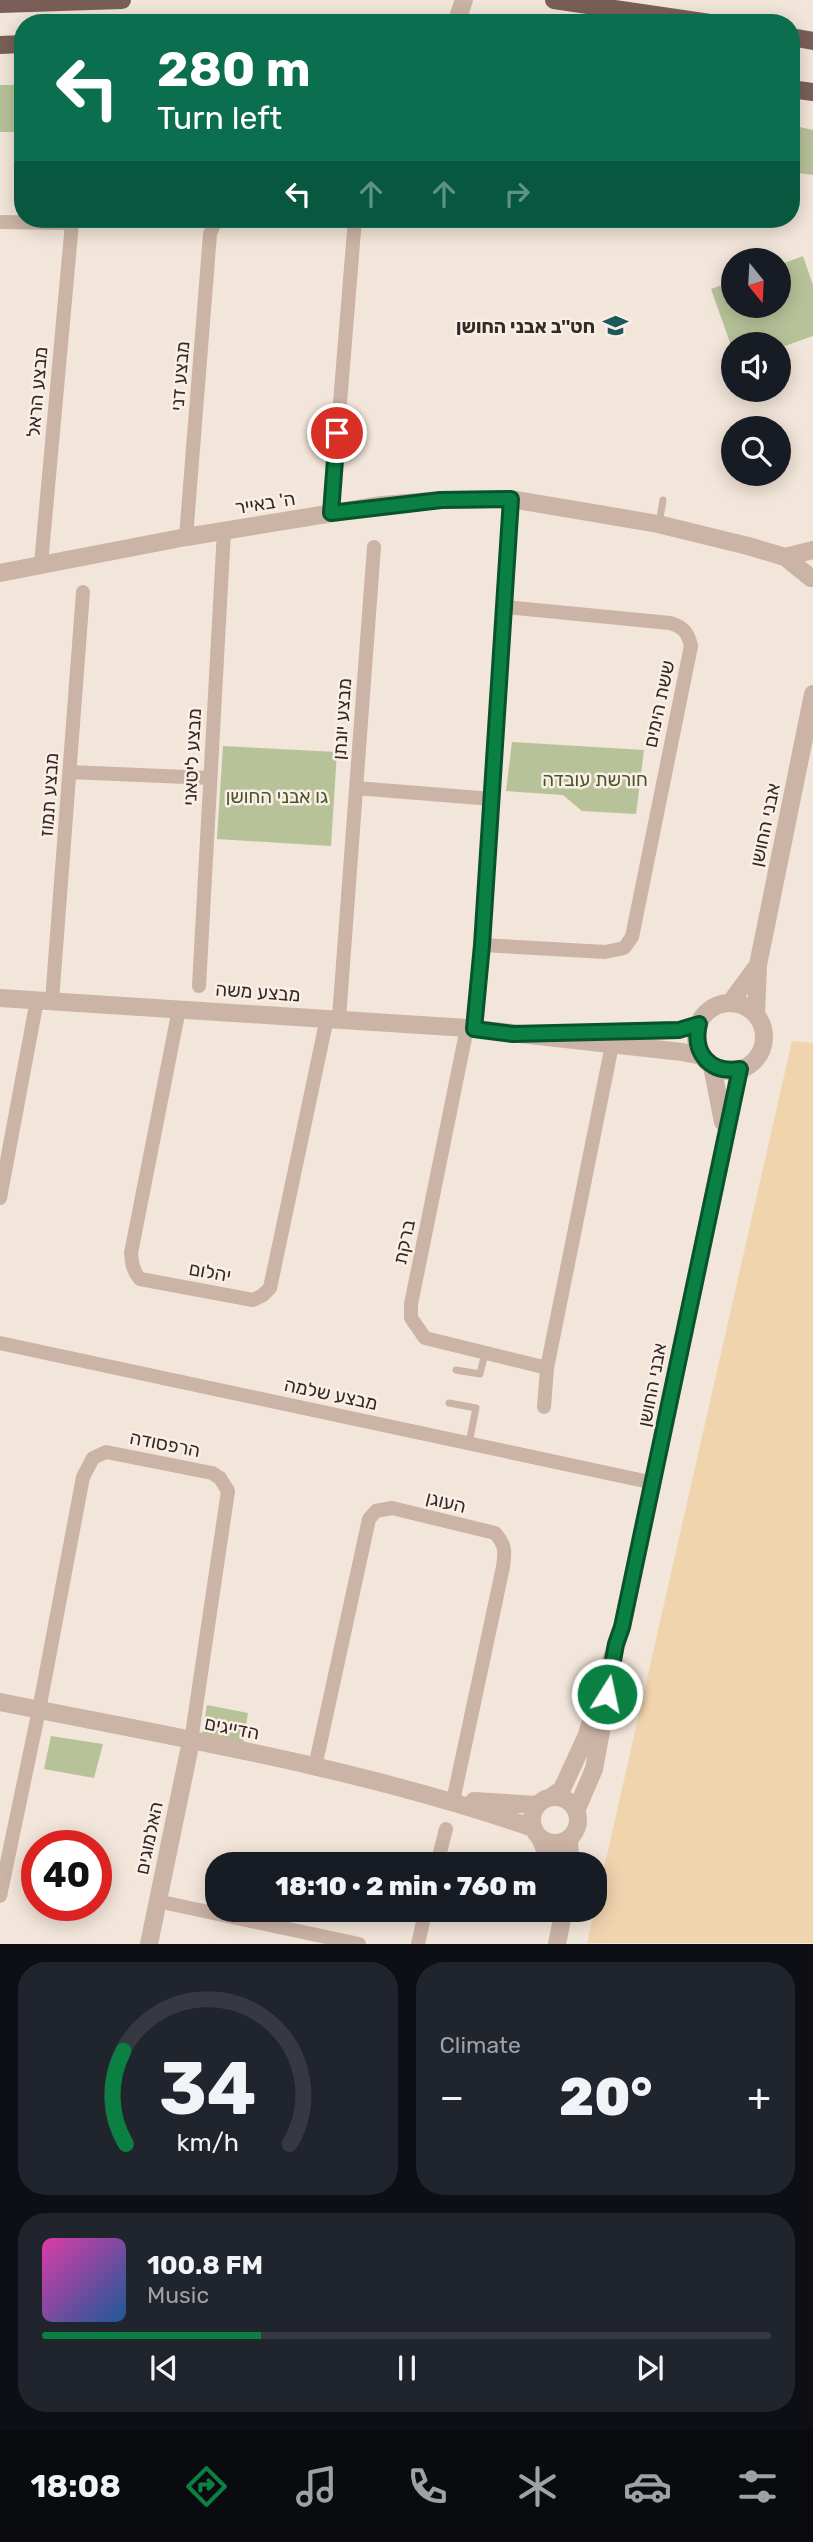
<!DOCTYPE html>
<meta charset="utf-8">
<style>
:root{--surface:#171b24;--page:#20242c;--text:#f1f3f6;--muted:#9ea1a6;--line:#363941;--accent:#0b8043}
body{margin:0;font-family:Rubik,Heebo,sans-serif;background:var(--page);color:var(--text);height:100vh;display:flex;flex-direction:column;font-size:26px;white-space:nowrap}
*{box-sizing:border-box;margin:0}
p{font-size:23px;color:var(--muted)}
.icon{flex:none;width:38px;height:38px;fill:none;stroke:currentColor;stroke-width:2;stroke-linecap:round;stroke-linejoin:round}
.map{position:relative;height:1944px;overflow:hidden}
.panel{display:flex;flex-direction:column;gap:18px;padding:18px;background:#0d0f14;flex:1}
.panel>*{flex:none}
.top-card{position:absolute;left:14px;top:14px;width:786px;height:214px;border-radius:28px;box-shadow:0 4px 18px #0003;background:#0b6e4f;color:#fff;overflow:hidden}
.needle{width:46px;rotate:162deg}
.fabs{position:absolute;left:721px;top:248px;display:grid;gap:14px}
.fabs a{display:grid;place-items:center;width:70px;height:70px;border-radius:50%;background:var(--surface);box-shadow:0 4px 18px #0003;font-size:35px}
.speed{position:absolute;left:21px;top:1830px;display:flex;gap:14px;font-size:35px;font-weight:700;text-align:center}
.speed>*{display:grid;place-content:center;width:91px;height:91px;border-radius:50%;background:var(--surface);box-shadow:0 4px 18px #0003;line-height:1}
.speed .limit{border:10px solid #d22;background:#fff;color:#111}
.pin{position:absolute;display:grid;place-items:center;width:60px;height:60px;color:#fff;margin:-30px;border:4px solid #fff;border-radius:50%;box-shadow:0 2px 7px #0007}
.me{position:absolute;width:77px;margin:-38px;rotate:10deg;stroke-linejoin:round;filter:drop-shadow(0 0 5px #0008)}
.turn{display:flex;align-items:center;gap:24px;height:147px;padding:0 28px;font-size:32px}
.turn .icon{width:91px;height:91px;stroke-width:2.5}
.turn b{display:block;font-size:49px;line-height:60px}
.lanes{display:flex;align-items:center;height:66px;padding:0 28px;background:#0003;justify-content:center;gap:35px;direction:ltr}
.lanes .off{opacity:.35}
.big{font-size:52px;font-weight:800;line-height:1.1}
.panel .card{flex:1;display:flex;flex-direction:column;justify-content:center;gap:10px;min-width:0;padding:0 24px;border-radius:28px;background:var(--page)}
.panel .dial{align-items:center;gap:0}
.dial svg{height:182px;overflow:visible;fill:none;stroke:var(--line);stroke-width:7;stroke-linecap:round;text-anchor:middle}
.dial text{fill:var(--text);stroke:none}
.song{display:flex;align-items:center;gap:21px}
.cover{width:84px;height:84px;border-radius:10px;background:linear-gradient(135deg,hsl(320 70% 55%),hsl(210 70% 35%))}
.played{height:7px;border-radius:4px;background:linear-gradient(90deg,var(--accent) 30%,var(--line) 30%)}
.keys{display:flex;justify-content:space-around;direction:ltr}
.heat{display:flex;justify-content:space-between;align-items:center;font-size:38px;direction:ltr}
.panel .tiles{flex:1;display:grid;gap:18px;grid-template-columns:1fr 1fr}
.card:last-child{grid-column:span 2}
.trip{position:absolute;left:205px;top:1852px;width:402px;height:70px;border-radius:28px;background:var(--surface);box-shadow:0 4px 18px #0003;font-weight:800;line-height:70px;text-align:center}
.menu{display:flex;height:112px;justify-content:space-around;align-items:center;background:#090b0e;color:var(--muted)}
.menu .icon{width:49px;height:49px}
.menu .active{color:var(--accent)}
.menu b{font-size:32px;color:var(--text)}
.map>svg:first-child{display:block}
.green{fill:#b8c299}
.sand{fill:#f0d4ae}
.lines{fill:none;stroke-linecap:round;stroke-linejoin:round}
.service{stroke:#cbb3a5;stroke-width:7}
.minor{stroke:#cbb3a5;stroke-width:14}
.tertiary{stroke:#cbb3a5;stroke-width:18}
.primary{stroke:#795f57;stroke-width:18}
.route-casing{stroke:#07532c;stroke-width:18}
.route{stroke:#0b8043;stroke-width:12}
.labels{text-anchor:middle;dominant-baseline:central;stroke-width:5;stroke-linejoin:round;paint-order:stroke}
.poi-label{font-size:19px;font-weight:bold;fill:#362a27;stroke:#faefe6;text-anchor:end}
.street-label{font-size:19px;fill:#362a27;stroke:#faefe6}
.park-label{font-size:19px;fill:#495629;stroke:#faefe6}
</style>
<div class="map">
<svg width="813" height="1944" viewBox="0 0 813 1944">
<rect width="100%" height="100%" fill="#f2e5d9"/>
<path class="green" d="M0 85H23V132H0Z
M791 125 813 130V175L791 172Z
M803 256 813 285V336L779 348V345H733V351L711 289 733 281V306H779V265Z
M512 742 644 750 636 814 582 811 563 795 506 791Z
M223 746 337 752 331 846 217 839Z
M207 1705 248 1713 243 1744 202 1736Z
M51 1736 103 1744 94 1778 44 1769Z"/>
<path class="sand" d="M792 1041 813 1043V1943H587Z"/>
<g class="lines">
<path class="service" d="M659 524 663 500
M456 1370 480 1374 485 1353
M449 1403 476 1408 469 1443"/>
<path class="minor" d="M0 222 72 223 41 564
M331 513 355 219H340
M186 537 210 234 214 224 221 219
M70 772 209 778
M356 788 492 799
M482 945 605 952 624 948 632 937 691 646C688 633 684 627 670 623L505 607
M199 986 224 531
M52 1001 83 592
M179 1009 131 1253C132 1264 133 1271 140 1279L253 1300 263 1295 270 1288 327 1018
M339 1018 374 547
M467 1028 411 1304V1318L425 1338 547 1368
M474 1029 482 945 511 499
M0 1198 37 1000
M0 1343 654 1483
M544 1407 547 1368 612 1045
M315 1767 369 1519 376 1511 392 1508 495 1533C506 1545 505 1552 503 1567L453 1801
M437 1864 446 1829
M0 1896 39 1710 83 1477 93 1458 106 1452 212 1473 220 1478 228 1491 191 1741
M157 1901 359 1944
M418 1944 426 1909"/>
<path class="tertiary" d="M456 23 464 0
M785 557 813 550
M0 573 186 537 382 505 441 500 511 499 658 524 748 546 785 557 811 578
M0 998 467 1028 682 1052 702 1056
M730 1003 758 965
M696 1037a34 34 0 1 1 68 0a34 34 0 1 1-68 0Z
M756 1015 758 965 813 694
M584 1033 679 1030 699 1024
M712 1066 723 1122
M0 1702C179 1738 360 1768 533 1828
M532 1820a23 23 0 1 1 46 0a23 23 0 1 1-46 0Z
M551 1797 562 1789 586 1737 622 1627 740 1069
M474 1801 537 1805
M576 1811 594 1769 605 1710
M540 1838 551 1864
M569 1838 570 1864
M149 1944 191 1741
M557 1944 564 1909"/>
<path class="primary" d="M554 0 710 23
M0 4 122 0
M791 37 813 41
M0 45 23 44
M791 89 813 92"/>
</g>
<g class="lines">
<defs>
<path id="route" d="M337 433 331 513 441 500 511 499 482 945 474 1029 513 1034 679 1030 699 1024C692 1053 710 1074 740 1069L622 1627 616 1644 607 1694"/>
</defs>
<use href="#route" class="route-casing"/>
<use href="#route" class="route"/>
</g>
<defs>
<symbol id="school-bare" viewBox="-9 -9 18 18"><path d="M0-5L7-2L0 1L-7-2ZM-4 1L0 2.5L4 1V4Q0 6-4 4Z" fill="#1b5958" stroke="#faefe6" stroke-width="2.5" paint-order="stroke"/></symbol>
</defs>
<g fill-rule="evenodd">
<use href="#school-bare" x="598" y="308" width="35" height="35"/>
</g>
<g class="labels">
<g class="poi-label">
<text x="595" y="326">חט''ב אבני החושן</text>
</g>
<g class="street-label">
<text transform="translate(180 376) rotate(-85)">מבצע דני</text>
<text transform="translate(37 392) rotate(-85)">מבצע הראל</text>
<text transform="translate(265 503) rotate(-9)">ה' באייר</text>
<text transform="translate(659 704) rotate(-78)">ששת הימים</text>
<text transform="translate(342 719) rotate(-86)">מבצע יונתן</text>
<text transform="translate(192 757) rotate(-87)">מבצע ליטאני</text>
<text transform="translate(49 795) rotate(-86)">מבצע תמוז</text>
<text transform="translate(765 825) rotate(-78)">אבני החושן</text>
<text transform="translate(258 992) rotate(4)">מבצע משה</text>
<text transform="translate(404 1242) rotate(-78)">ברקת</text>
<text transform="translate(210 1272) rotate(10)">יהלום</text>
<text transform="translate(652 1385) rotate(-79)">אבני החושן</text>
<text transform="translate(331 1394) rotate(12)">מבצע שלמה</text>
<text transform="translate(165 1444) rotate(11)">הרפסודה</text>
<text transform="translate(446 1502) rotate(14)">העוגן</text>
<text transform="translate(232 1728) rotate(11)">הדייגים</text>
<text transform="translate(149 1838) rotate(-78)">האלמוגים</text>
</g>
<g class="park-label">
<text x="595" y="779">חורשת עובדה</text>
<text x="277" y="796">גו אבני החושן</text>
</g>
</g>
</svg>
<div class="fabs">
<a><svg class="needle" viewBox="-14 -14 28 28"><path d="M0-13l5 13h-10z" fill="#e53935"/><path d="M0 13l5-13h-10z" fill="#9ea1a6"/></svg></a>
<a><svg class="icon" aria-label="sound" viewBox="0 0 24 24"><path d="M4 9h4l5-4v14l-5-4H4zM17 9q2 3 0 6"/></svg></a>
<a><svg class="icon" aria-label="search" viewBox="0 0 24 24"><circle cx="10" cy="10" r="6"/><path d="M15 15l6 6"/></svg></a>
</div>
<div class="speed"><div class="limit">40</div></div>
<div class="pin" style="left:337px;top:433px;background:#d93025"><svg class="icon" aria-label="arrive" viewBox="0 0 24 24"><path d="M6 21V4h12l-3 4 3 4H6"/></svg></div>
<svg class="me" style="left:607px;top:1694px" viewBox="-20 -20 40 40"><circle r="17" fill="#0b8043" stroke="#fff" stroke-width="3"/><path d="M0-11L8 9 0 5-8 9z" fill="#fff"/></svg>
<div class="trip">18:10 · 2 min · 760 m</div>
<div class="top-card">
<div class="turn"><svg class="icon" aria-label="left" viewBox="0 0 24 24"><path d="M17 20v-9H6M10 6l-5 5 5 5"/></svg><div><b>280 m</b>Turn left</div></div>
<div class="lanes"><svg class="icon" aria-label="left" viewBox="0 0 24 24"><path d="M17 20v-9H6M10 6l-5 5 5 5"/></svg><svg class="icon off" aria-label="ahead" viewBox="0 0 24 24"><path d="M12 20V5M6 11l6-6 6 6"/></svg><svg class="icon off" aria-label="ahead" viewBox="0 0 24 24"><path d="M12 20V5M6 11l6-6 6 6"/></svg><svg class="icon off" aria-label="right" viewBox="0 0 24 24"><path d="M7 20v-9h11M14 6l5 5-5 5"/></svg></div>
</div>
</div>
<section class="panel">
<div class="tiles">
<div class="card dial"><svg viewBox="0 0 100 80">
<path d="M14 69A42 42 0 1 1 86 69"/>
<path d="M14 69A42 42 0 0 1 13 28" stroke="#0b8043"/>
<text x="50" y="56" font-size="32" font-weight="700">34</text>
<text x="50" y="72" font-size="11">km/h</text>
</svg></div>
<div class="card"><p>Climate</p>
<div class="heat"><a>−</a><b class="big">20°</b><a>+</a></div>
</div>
<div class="card">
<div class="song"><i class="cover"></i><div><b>100.8 FM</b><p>Music</p></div></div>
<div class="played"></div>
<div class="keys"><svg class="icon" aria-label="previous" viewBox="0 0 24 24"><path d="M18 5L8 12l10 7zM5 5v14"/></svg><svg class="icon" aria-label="pause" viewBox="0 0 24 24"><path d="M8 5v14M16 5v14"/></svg><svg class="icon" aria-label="next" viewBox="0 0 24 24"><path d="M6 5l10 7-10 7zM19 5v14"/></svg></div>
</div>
</div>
</section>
<nav class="menu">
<b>18:08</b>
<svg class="icon active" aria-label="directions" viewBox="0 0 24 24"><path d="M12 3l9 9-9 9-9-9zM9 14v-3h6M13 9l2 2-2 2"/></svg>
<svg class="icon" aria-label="music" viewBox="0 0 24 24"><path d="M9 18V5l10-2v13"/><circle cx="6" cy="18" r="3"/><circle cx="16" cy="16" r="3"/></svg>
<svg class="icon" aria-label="phone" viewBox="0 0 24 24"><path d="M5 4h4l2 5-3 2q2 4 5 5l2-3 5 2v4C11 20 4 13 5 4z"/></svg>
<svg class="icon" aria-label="climate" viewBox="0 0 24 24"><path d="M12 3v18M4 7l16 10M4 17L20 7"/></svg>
<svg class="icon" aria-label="car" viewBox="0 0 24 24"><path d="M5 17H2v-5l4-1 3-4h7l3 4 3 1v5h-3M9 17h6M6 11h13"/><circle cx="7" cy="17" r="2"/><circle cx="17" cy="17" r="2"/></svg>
<svg class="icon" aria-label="filters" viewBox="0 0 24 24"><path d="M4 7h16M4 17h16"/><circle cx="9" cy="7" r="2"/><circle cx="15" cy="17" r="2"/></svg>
</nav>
